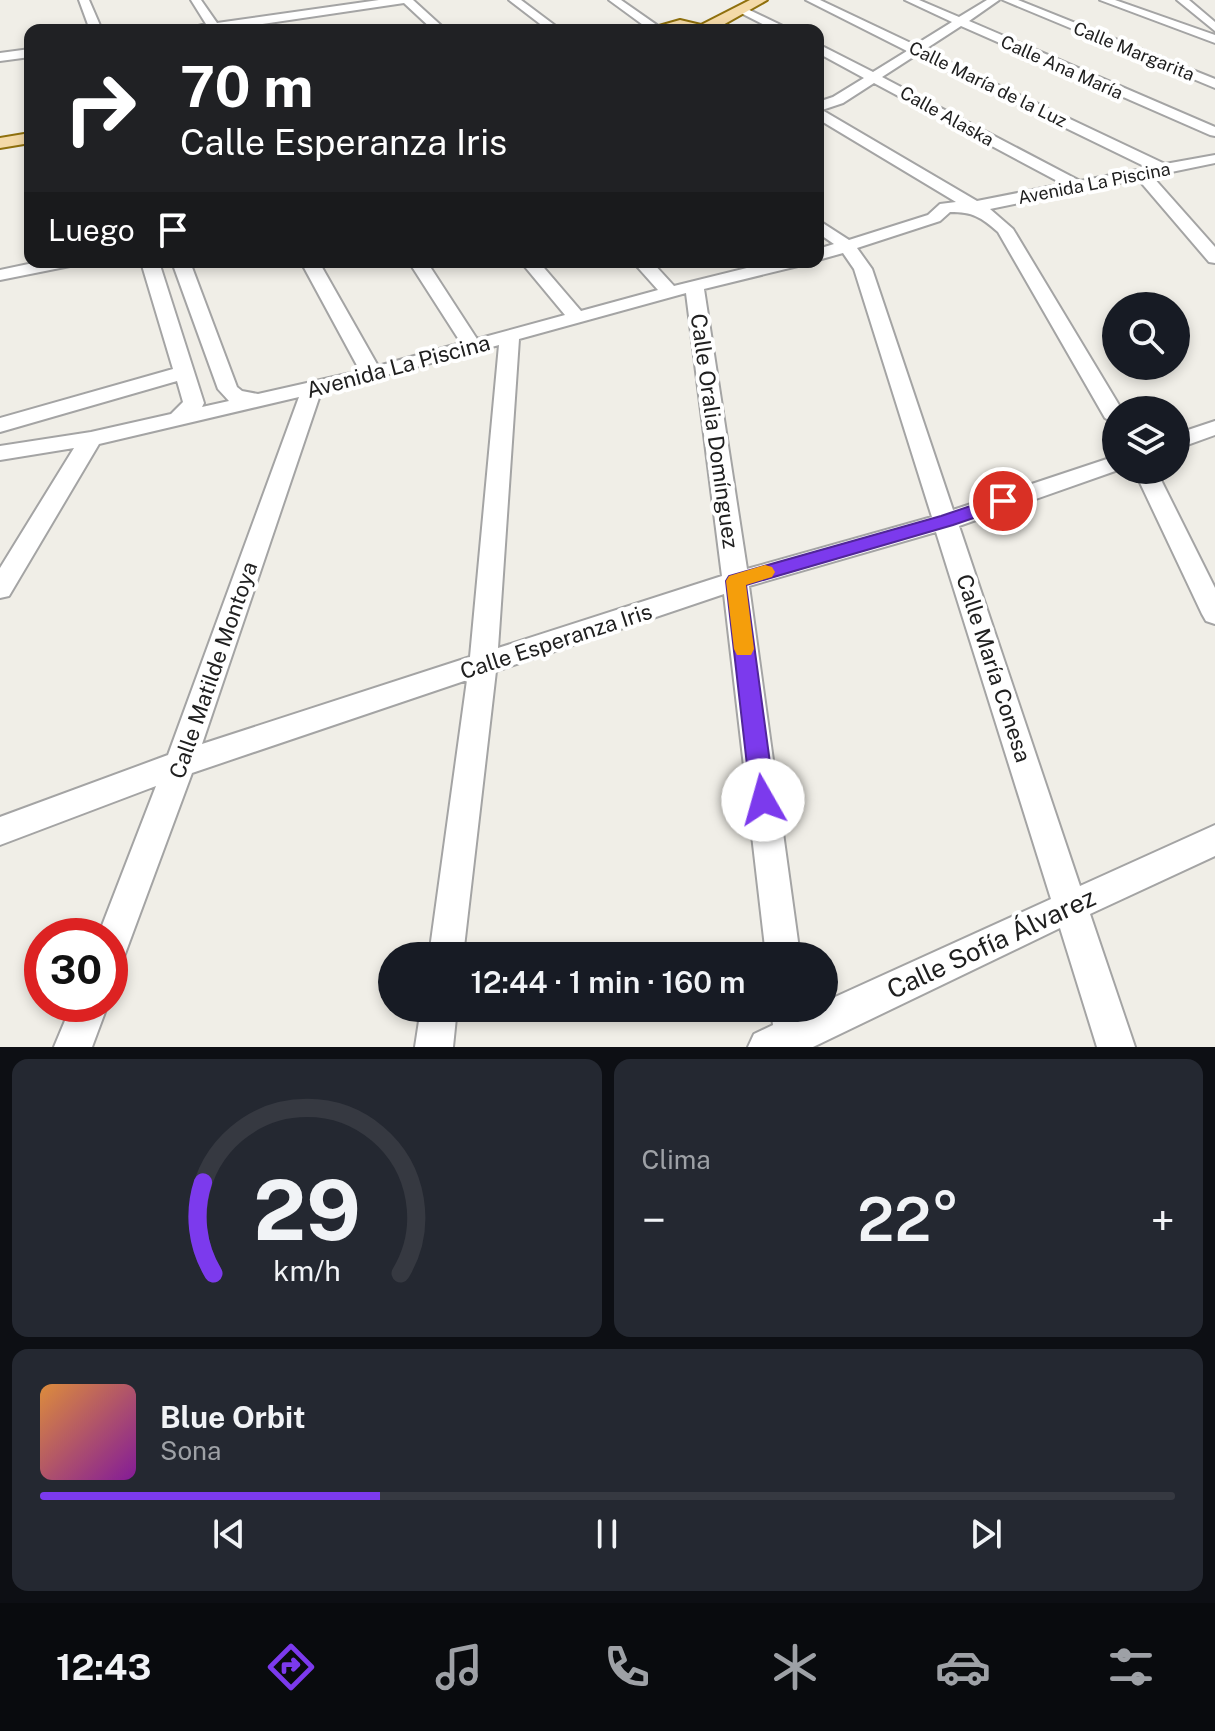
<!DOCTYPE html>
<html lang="es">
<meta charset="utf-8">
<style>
:root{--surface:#171b24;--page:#242831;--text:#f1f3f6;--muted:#9ea1a6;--line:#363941;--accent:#7c3aed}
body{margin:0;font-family:"Public Sans",sans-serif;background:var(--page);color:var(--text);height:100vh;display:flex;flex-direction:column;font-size:30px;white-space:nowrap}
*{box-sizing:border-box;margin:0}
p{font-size:26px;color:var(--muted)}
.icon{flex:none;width:44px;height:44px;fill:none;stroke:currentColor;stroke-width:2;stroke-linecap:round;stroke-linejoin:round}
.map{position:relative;height:1047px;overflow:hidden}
.drawer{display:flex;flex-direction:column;gap:12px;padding:12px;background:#0d0f14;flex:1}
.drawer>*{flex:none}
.hud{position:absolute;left:24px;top:24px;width:800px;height:244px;border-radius:16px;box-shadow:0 4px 12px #0003;background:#202124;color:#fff;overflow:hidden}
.tools{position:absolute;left:1102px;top:292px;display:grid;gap:16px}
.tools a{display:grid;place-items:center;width:88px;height:88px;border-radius:50%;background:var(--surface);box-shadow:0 4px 12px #0003;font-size:40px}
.speed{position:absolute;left:24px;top:918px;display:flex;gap:16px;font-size:40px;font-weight:700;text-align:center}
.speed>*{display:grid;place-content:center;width:104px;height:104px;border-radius:50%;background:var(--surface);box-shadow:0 4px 12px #0003;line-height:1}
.speed .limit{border:12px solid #d22;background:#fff;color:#111}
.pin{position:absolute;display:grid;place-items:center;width:68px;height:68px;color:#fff;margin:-34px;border:4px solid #fff;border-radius:50%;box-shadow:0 2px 8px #0007}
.me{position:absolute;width:88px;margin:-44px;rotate:353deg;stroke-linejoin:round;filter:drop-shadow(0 0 6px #0008)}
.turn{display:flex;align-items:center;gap:28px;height:168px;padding:0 24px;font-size:36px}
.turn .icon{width:104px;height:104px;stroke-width:2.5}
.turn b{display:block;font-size:56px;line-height:68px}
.then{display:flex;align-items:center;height:76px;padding:0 24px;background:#0003;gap:16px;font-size:30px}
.big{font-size:60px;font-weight:600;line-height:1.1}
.drawer .widget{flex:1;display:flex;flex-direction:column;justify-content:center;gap:12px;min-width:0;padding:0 28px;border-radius:16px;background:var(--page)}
.drawer .dial{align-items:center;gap:0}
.dial svg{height:208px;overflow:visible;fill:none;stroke:var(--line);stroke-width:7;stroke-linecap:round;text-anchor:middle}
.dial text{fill:var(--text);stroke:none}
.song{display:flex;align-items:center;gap:24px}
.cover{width:96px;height:96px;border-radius:12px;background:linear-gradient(135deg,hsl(30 70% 55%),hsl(290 70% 35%))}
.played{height:8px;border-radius:4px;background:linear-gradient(90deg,var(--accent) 30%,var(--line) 30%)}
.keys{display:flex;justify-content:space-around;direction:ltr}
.heat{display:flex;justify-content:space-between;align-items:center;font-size:44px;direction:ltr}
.drawer .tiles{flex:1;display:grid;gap:12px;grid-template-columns:1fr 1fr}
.widget:last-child{grid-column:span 2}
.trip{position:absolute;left:378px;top:942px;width:460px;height:80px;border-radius:40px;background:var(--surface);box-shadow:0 4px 12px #0003;font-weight:600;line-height:80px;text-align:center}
.tabs{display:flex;height:128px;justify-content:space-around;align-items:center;background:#090b0e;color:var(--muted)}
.tabs .icon{width:56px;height:56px}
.tabs .selected{color:var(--accent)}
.tabs b{font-size:36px;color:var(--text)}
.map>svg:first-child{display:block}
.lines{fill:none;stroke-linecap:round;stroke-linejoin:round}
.minor-casing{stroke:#a4a4a4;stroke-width:4}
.major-casing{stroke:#8f700d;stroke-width:4}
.minor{fill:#fff;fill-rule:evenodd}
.major{fill:#f4daa8;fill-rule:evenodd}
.route{fill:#7c3aed;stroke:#51269a;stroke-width:2}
.slow{fill:#f59e0b}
.labels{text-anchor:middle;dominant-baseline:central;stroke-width:8;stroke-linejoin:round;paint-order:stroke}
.far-street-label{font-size:18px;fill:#202020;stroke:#fff}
.street-label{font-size:22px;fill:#202020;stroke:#fff}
.near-street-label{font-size:26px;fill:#202020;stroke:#fff}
</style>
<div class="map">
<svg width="1215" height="1047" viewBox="0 0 1215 1047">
<rect width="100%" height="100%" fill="#f0eee7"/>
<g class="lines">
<defs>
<path id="minor" d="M79 0H89L102 30H90Z
M191 0H201L217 23 379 0H413L446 30H433L404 3 222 30H183L206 24Z
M509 0H521L561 30H548Z
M609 0H621L661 28 650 30Z
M806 0H820L915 45 952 22 905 0H919L959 17 987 0H999L969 21 1215 127V136L1210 135 961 26 924 50 1165 164 1215 155V163L1152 176 1215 247V263L1209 262 1138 179 990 209 1013 229 1122 410H1116V424L1105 418 998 232C981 217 973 212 950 212L940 221 857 248 872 269 953 510 1116 456 1118 470 959 526 1080 886 1215 825V856L1090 914 1135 1047H1097L1060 928 813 1047H748L754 1034 773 1025 771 1008H824V1002L1051 899 936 532 749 586 800 956H766L724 594 496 671 463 956H429L467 680 192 773 122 962 110 967V936H98L156 786 0 845V817L168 755 299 397 99 444 9 596 0 598V568L74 448 0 460V446L91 432 171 414 183 402 177 381 0 432V418L173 369 141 262H159L204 403 202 407 229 401 218 389 172 262H190L237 387 242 391 258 394 360 371 301 262H319L378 366 461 343 409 262H427L477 339 565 315 521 262H539L581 311 658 290 633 262H652L674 286 771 262H801L798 266 704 289 747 569 932 517 854 269 843 253 818 260V249L834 244 818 233V220L849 240 928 215 940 204 956 202 818 119V102L833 97 864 78 818 53V44L873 72 907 51ZM916 55 1148 168 1080 181 882 77ZM874 83 1063 184 977 201 822 110 843 103ZM686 293 722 576 498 648 519 339ZM499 345 470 657 202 744 321 392Z
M1003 0H1018L1215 79V88Z
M1100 0H1115L1215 35V43Z
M1177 0H1189L1215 22V31Z
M741 6 787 28 789 30H774L737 11 735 9Z
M30 49V57L0 61V53Z
M38 262H73L70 266 0 280V270Z
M1215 421V435L1176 449V434Z
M1134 470H1156L1215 588V624L1206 621 1202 614Z
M72 1004H108L92 1047H54Z
M421 1008H457L453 1047H415Z"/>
<path id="major" d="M750 0H767L714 30H645L680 20 701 25Z
M30 133V143L0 148V138Z"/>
</defs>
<use href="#minor" class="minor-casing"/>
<use href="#major" class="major-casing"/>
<use href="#minor" class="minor"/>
<use href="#major" class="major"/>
</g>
<path class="route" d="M1003 495 1009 497 1012 501 1009 506 953 525 746 585 775 800 771 807 763 810 755 807 751 800 726 581 729 576 941 516Z"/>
<path class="slow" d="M765 565 772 567 775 572 772 577 746 585 754 649 751 655H737L734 649 726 581 729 576Z"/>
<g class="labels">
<g class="far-street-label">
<text transform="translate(1134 51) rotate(22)">Calle Margarita</text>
<text transform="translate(1062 67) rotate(24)">Calle Ana María</text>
<text transform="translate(988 84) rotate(26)">Calle María de la Luz</text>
<text transform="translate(947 116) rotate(29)">Calle Alaska</text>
<text transform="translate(1094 183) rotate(-11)">Avenida La Piscina</text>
</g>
<g class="street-label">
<text transform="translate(398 366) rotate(-15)">Avenida La Piscina</text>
<text transform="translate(715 431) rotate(82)">Calle Oralia Domínguez</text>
<text transform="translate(556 641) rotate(-18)">Calle Esperanza Iris</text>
<text transform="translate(994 668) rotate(72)">Calle María Conesa</text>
<text transform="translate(213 670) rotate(-71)">Calle Matilde Montoya</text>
</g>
<g class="near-street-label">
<text transform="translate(991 943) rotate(-25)">Calle Sofía Álvarez</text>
</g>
</g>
</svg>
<div class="tools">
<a><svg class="icon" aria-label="search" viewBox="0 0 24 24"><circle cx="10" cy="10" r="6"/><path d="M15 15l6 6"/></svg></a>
<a><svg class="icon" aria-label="layers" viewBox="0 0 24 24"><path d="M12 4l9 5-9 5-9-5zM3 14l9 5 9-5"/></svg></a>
</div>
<div class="speed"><div class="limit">30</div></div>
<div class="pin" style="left:1003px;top:501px;background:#d93025"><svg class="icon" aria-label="arrive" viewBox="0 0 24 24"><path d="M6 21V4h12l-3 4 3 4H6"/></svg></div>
<svg class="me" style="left:763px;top:800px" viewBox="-20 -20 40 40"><circle r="19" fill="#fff"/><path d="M0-13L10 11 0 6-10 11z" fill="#7c3aed"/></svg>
<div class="trip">12:44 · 1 min · 160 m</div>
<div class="hud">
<div class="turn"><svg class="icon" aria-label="right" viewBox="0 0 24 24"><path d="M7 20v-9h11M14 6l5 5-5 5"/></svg><div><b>70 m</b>Calle Esperanza Iris</div></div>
<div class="then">Luego<svg class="icon" aria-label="arrive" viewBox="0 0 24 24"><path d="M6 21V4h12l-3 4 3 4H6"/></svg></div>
</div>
</div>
<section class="drawer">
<div class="tiles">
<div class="widget dial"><svg viewBox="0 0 100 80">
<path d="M14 69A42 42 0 1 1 86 69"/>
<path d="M14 69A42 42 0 0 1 10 34" stroke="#7c3aed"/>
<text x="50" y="56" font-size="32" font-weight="700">29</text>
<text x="50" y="72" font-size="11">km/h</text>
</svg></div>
<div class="widget"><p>Clima</p>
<div class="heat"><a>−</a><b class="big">22°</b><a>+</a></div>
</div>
<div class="widget">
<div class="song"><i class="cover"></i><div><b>Blue Orbit</b><p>Sona</p></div></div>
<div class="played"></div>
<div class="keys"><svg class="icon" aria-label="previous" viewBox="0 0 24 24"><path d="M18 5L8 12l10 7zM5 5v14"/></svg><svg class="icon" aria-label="pause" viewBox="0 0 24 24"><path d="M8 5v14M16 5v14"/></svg><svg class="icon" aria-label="next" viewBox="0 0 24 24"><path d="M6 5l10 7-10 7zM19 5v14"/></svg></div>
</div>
</div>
</section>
<nav class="tabs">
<b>12:43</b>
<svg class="icon selected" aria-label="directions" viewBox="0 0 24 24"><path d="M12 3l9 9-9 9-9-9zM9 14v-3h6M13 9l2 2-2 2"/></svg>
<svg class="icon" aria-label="music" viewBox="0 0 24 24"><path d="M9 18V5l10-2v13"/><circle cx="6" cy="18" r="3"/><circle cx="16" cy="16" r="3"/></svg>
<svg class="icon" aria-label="phone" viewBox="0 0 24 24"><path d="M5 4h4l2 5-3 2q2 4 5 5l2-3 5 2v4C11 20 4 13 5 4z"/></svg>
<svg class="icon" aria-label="climate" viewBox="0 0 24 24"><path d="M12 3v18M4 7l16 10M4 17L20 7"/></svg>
<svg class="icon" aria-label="car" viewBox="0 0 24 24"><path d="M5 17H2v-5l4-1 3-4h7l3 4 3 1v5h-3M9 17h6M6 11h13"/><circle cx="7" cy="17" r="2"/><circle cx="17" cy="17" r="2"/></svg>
<svg class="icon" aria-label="filters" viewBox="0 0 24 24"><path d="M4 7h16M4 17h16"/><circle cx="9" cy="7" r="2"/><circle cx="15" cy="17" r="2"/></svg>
</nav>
